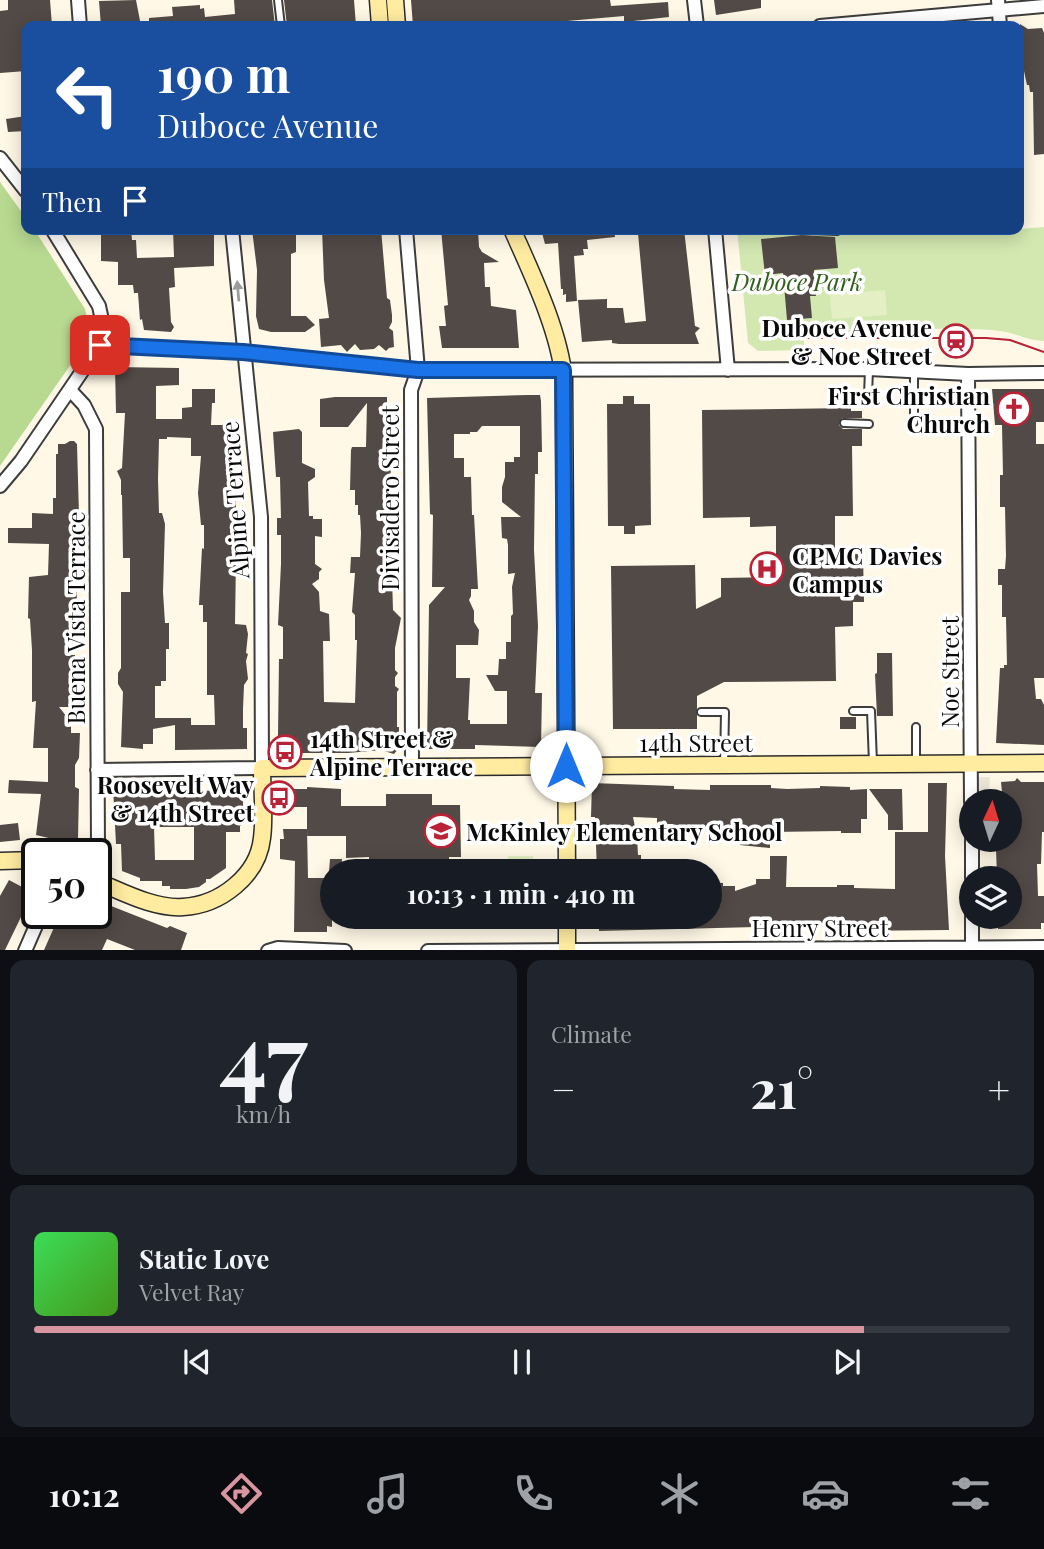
<!DOCTYPE html>
<meta charset="utf-8">
<style>
:root{--surface:#171b24;--page:#20242c;--text:#f1f3f6;--muted:#9ea1a6;--line:#363941;--accent:#d895a0}
body{margin:0;font-family:"Playfair Display",serif;background:var(--page);color:var(--text);height:100vh;display:flex;flex-direction:column;font-size:26px;white-space:nowrap}
*{box-sizing:border-box;margin:0}
p{font-size:23px;color:var(--muted)}
.icon{flex:none;width:38px;height:38px;fill:none;stroke:currentColor;stroke-width:2;stroke-linecap:round;stroke-linejoin:round}
.map{position:relative;height:950px;overflow:hidden}
.panel{display:flex;flex-direction:column;gap:10px;padding:10px;background:#0d0f14;flex:1}
.panel>*{flex:none}
.top-card{position:absolute;left:21px;top:21px;width:1003px;height:214px;border-radius:14px;box-shadow:0 4px 18px #0003;background:#1a4fa0;color:#fff;overflow:hidden}
.needle{width:46px;rotate:4deg}
.buttons{position:absolute;left:959px;top:789px;display:grid;gap:14px}
.buttons a{display:grid;place-items:center;width:63px;height:63px;border-radius:50%;background:var(--surface);box-shadow:0 4px 18px #0003;font-size:35px}
.speed{position:absolute;left:21px;top:838px;display:flex;gap:14px;font-size:35px;font-weight:700;text-align:center}
.speed>*{display:grid;place-content:center;width:91px;height:91px;border-radius:50%;background:var(--surface);box-shadow:0 4px 18px #0003;line-height:1}
.speed .limit{border:4px solid #111;border-radius:10px;background:#fff;color:#111}
.pin{position:absolute;display:grid;place-items:center;width:60px;height:60px;color:#fff;margin:-30px;border-radius:14px;box-shadow:0 4px 10px #0006}
.me{position:absolute;width:77px;margin:-38px;rotate:0deg;stroke-linejoin:round;filter:drop-shadow(0 0 5px #0008)}
.turn{display:flex;align-items:center;gap:24px;height:147px;padding:0 21px;font-size:32px}
.turn .icon{width:91px;height:91px;stroke-width:2.5}
.turn b{display:block;font-size:49px;line-height:60px}
.then{display:flex;align-items:center;height:66px;padding:0 21px;background:#0003;gap:14px;font-size:26px}
.big{font-size:52px;font-weight:700;line-height:1.1}
.panel .widget{flex:1;display:flex;flex-direction:column;justify-content:center;gap:10px;min-width:0;padding:0 24px;border-radius:14px;background:var(--page)}
.panel .dial{align-items:center;gap:0}
.dial b{font-size:91px;line-height:1}
.song{display:flex;align-items:center;gap:21px}
.cover{width:84px;height:84px;border-radius:10px;background:linear-gradient(135deg,hsl(130 70% 55%),hsl(100 70% 35%))}
.played{height:7px;border-radius:4px;background:linear-gradient(90deg,var(--accent) 85%,var(--line) 85%)}
.keys{display:flex;justify-content:space-around;direction:ltr}
.heat{display:flex;justify-content:space-between;align-items:center;font-size:38px;direction:ltr}
.panel .tiles{flex:1;display:grid;gap:10px;grid-template-columns:1fr 1fr}
.widget:last-child{grid-column:span 2}
.trip{position:absolute;left:320px;top:859px;width:402px;height:70px;border-radius:35px;background:var(--surface);box-shadow:0 4px 18px #0003;font-weight:700;line-height:70px;text-align:center}
.menu{display:flex;height:112px;justify-content:space-around;align-items:center;background:#090b0e;color:var(--muted)}
.menu .icon{width:49px;height:49px}
.menu .on{color:var(--accent)}
.menu b{font-size:32px;color:var(--text)}
.map>svg:first-child{display:block}
.green{fill:#d3e8b1}
.forest{fill:#b8d990}
.pitch{fill:#e4efc3}
.plaza{fill:#ece5d8}
.building{fill:#524a46;fill-rule:evenodd}
.lines{fill:none;stroke-linecap:round;stroke-linejoin:round}
.lane-casing{stroke:#3d3d3d;stroke-width:10}
.street-casing{stroke:#3d3d3d;stroke-width:16}
.secondary-casing{stroke:#2c2c2c;stroke-width:19}
.lane{stroke:#fff;stroke-width:6}
.street{stroke:#fff;stroke-width:12}
.secondary{stroke:#ffeca1;stroke-width:16}
.tram{stroke:#b92237;stroke-width:2}
.oneway{fill:#9d9d9d}
.route-casing{stroke:#114b97;stroke-width:18}
.route{stroke:#1a73e8;stroke-width:12}
.labels{text-anchor:middle;dominant-baseline:central;stroke-width:7;stroke-linejoin:round;paint-order:stroke}
.park-label{font-size:24px;font-style:italic;fill:#30601b;stroke:#fff}
.poi-label{font-size:24px;font-weight:bold;fill:#0a0a0a;stroke:#fff;text-anchor:end}
.street-label{font-size:24px;fill:#0a0a0a;stroke:#fff}
</style>
<div class="map">
<svg width="1044" height="951" viewBox="0 0 1044 951">
<rect width="100%" height="100%" fill="#fff8e6"/>
<path class="green" d="M1044 227V341C1029 341 1015 333 1000 331 976 328 952 329 927 329V333H804V350L758 351 748 343 737 229H909L981 232Z"/>
<path class="forest" d="M0 182 26 218V229H34L85 309 90 332 85 344 0 466Z"/>
<path class="pitch" d="M885 290 887 315 832 319 830 295Z
M508 856H533V871H508Z"/>
<path class="plaza" d="M978 777H990L988 801 977 802Z"/>
<path class="building" d="M8 0H50L52 26H26V71L0 73V11L8 10Z
M136 0 141 26H101L99 1Z
M234 0H272L275 26H149V18L173 16 172 7 200 5V9L204 8 205 17 235 14Z
M284 0H354L356 26H287Z
M411 0H610L611 6 668 2 669 17 624 22V16L510 26H413Z
M714 0H761V8L716 15Z
M1020 24 1028 29 1042 28 1044 33V154L1034 155 1033 92H1030L1029 85H1027L1024 71Z
M26 116V131L8 132 6 119Z
M101 229H131L132 240H136L137 258 174 257 173 229H214V266L174 268 175 287 169 288 171 322 174 327 171 332 144 330 142 319 140 320 138 293H134L133 285H118V262L101 261Z
M252 229H296V252L291 254V316H306L315 325 305 332H271L259 329 256 316 257 270Z
M322 229H381L387 298 390 300 392 315V322L389 328 393 331 394 347 389 348 386 351 379 345 374 349 360 350 355 344 347 352 341 345 321 347 319 319 329 318 324 280Z
M441 229H478L479 247 482 252 499 262 484 263 485 287H490L491 306 516 310 519 348H442L439 326H446L444 306 448 305Z
M541 229H614L615 237 587 240 588 249H583L584 255 574 256 577 301 566 302V294L563 295V289H561L558 243 545 244Z
M684 229 695 326 700 328 695 333 699 344H619L612 343V340L582 342 578 300 607 299V308H623L625 323 646 321 638 233Z
M802 235 835 237 838 268 814 270 816 296H810L812 318 787 320 783 273 765 275 761 239Z
M115 367 179 368V385L156 386V419H182V408L192 407V389H215V403H212L211 425H228L229 477H236V512H240L241 535 239 558H236L235 624 246 625 248 634 246 653 248 654 246 661 248 679 244 685 243 709V728H247V749L175 750V725L153 729V744H143V749L121 747 123 692 118 684V673L121 668V592H130V558H123L122 495H121V480L117 471 122 468 125 413H116ZM167 437 191 438V456H201L198 493 201 525H204V549L202 548 199 605H203V622H207V695H214L215 725H191V718H155V686H161V681H166V649H169V623H165L163 592 165 524 162 513H159L158 479 159 439H167Z
M992 389H1044V422H1036V444H1044V678H1034L1036 699H1041L1044 705V745L996 743 1000 668H1004V665H1007L1006 617H1002V585H998V569H1005L1006 556 1005 507H1000V475H1003L1002 425H995Z
M528 395H540L541 401 542 452H538V474H535L534 550 538 626 535 693H542L541 747 475 745V749H427L429 605 445 587H432L433 515 430 514 427 398ZM482 426H520V457H514V462H505V477L502 487V502L521 517H501L502 538 507 539 508 545V574L515 573 512 587 513 614 511 616V642H506V659H499L498 675H486L495 691H507V724H470V720H468L470 678H456V645H478L479 630 474 622V611L469 600 471 596V589H478L474 515H472L471 477H464V458H454V434H470V432H477Z
M623 396H634V404H650L651 525 635 526V534H624V526H608L607 404H623Z
M335 397H387V405H390L389 419H387V447H389L391 463 389 514H396V525H392L389 578H392L393 610 401 618 395 648V670L398 673 395 677V686L399 689 397 692V727H399V734L403 738 399 741V748L394 754 381 750 348 753H295L291 749 276 755 278 735 279 659H283V627L278 625 281 564V535H277V518H281L280 477H276L273 432 299 429 302 432V463L315 469V477L308 482 309 516H313V519H322V537L315 536V564L322 569 319 572V579L312 584 319 592 320 611 329 614 330 641H323L324 702 355 703 357 640H355V615L352 612 355 573H350L351 557H360L361 533 360 515H358V505H355V490H350L351 450 352 447H366L367 403 348 427H320V399Z
M851 408V411H862V418H842L839 425 843 429H862V446H852L853 516H835V554H863L864 602H853V626L835 627 836 681 724 682 697 696V729H613L611 566 695 565 696 609 721 597V578L776 577V526L750 527V517L703 518 702 410Z
M70 441H74L77 444 79 515 76 562 77 606H69V655H75V670H80V680L76 685 75 707H59L71 722V733H80L79 758 75 765V787L79 789 78 840 57 838V840L36 835 41 794 8 793 9 780 48 782V748H33L36 701 32 702V650L30 619 28 618 29 577 48 575 49 544 8 543V528H32V513L53 514V498H56V454H58V444H65Z
M877 653H892L893 716H877L875 674 877 673Z
M840 717H856V729H840Z
M1017 778 1021 782H1044V832H1042L1041 864H1037L1038 896H1044V923H1041V929H998V917H1010V878H997L996 848H1001V840H1010V802H1003L1001 782 1015 781Z
M592 783 674 786V789L710 790V785H771V788L787 789 820 788V786L850 787V790L867 789V819H861V833H841V831L770 832V848L740 845 738 831 688 829V832H673V824H657V818L633 817 637 837 638 855H641V872H597L595 817H591Z
M928 783H947L945 856 949 930 845 931 838 930V923L805 924V928H773V931H756V927L599 931V917H710V882L723 883V886H735V891L756 884V879H770V856H787L786 887H837V885H854V888L895 889V832H928Z
M113 787H161V789L181 791 182 789H193L194 791 243 790V824L240 826V832H226V868L210 879H206V882L199 887 186 889H170V886H162V881H140V878L122 871 121 844H116ZM154 827H194V860H155Z
M307 787 341 789V806H386V794H432V805H460L461 857H449V868H438V872H380V868H369V857L346 858V836H307V807H293L294 789H307Z
M869 789H902L903 830H888V815Z
M18 823 20 840 0 842V825Z
M283 829H307L308 878H332V927L327 926V932H294L295 861 280 859V839H284Z
M330 859H342L341 872H329Z
M9 880 24 888H35L5 950H0V896Z
M96 902 100 904 101 902 167 928 170 926 187 933 181 950H135L107 939 102 950H44L60 914H96Z"/>
<g class="lines">
<defs>
<path id="lane" d="M278 0 281 26
M787 229 837 231
M914 370V422
M868 396 869 369
M844 423 869 424
M853 711H871L873 763
M701 712H725L724 764
M916 763V727"/>
<path id="street" d="M78 0 80 26
M694 0 697 26
M998 0 1000 26
M820 26 1044 6
M0 158 26 191
M406 229 418 370 411 390 412 767
M715 229 728 370
M100 345 243 352 418 370 869 369 968 374 1044 373
M968 374 971 802
M70 390 84 405 96 429 98 850 96 854
M0 486 21 461 100 345 103 325 99 306 52 229
M97 770 262 768 261 517 232 229
M972 840V878
M972 917V951
M25 951 41 914
M268 951 278 948 345 951
M428 951 1044 947"/>
<path id="secondary" d="M378 0 380 26
M395 0 397 26
M512 229C532 274 559 330 564 379L567 872
M0 861 37 860
M96 881C123 892 154 909 183 907 220 905 258 876 262 838 265 816 262 791 262 768L1044 763
M567 917V951"/>
</defs>
<use href="#lane" class="lane-casing"/>
<use href="#street" class="street-casing"/>
<use href="#secondary" class="secondary-casing"/>
<use href="#lane" class="lane"/>
<use href="#street" class="street"/>
<use href="#secondary" class="secondary"/>
<path class="tram" d="M804 338H986L1010 340 1044 352"/>
</g>
<defs><path id="oneway-solid" d="M-6-.8H1V-3.2L6.5 0L1 3.2V.8H-6Z" transform="scale(1.75)"/></defs>
<use class="oneway" href="#oneway-solid" transform="translate(238 291) rotate(-95)"/>
<g class="lines">
<defs>
<path id="route" d="M100 345 243 352 418 370H563L566 766"/>
</defs>
<use href="#route" class="route-casing"/>
<use href="#route" class="route"/>
</g>
<defs>
<symbol id="station-ring" viewBox="-11 -11 22 22"><circle r="9.5" fill="#fff" stroke="#b92237" stroke-width="1.5"/><path d="M-3-6H3Q5-6 5-4V2Q5 4 3 4L4.5 6H3L1.5 4h-3L-3 6H-4.5L-3 4Q-5 4-5 2V-4Q-5-6-3-6ZM-3.5-4v3h7v-3ZM-3.5 1v1.5H-2V1ZM2 1v1.5H3.5V1Z" fill="#b92237"/></symbol>
<symbol id="church-ring" viewBox="-11 -11 22 22"><circle r="9.5" fill="#fff" stroke="#b92237" stroke-width="1.5"/><path d="M-1.2-6h2.4v3.5h3.3v2.4h-3.3V6h-2.4V-.1h-3.3v-2.4h3.3Z" fill="#b92237"/></symbol>
<symbol id="hospital-ring" viewBox="-11 -11 22 22"><circle r="9.5" fill="#fff" stroke="#b92237" stroke-width="1.5"/><path d="M-5-5h3v3.5h4V-5h3V5h-3V1.5h-4V5h-3Z" fill="#b92237"/></symbol>
<symbol id="bus-ring" viewBox="-11 -11 22 22"><circle r="9.5" fill="#fff" stroke="#b92237" stroke-width="1.5"/><path d="M-5-6H5V4H4V6H2V4H-2V6H-4V4H-5ZM-3.5-4V0h7V-4ZM-3.5 1.2v1.5H-2V1.2ZM2 1.2v1.5H3.5V1.2Z" fill="#b92237"/></symbol>
<symbol id="school-ring" viewBox="-11 -11 22 22"><circle r="9.5" fill="#fff" stroke="#b92237" stroke-width="1.5"/><path d="M0-5L7-2L0 1L-7-2ZM-4 1L0 2.5L4 1V4Q0 6-4 4Z" fill="#b92237"/></symbol>
</defs>
<g fill-rule="evenodd">
<use href="#station-ring" x="937" y="322" width="38" height="38"/>
<use href="#church-ring" x="995" y="390" width="38" height="38"/>
<use href="#hospital-ring" x="748" y="550" width="38" height="38"/>
<use href="#bus-ring" x="266" y="733" width="38" height="38"/>
<use href="#bus-ring" x="260" y="779" width="38" height="38"/>
<use href="#school-ring" x="422" y="812" width="38" height="38"/>
</g>
<g class="labels">
<g class="park-label">
<text x="797" y="281">Duboce Park</text>
</g>
<g class="poi-label">
<text x="932" y="327">Duboce Avenue<tspan x="932" dy="28">&amp; Noe Street</tspan></text>
<text x="990" y="395">First Christian<tspan x="990" dy="28">Church</tspan></text>
<text x="792" y="555" text-anchor="start">CPMC Davies<tspan x="792" dy="28">Campus</tspan></text>
<text x="310" y="738" text-anchor="start">14th Street &amp;<tspan x="310" dy="28">Alpine Terrace</tspan></text>
<text x="254" y="784">Roosevelt Way<tspan x="254" dy="28">&amp; 14th Street</tspan></text>
<text x="466" y="831" text-anchor="start">McKinley Elementary School</text>
</g>
<g class="street-label">
<text transform="translate(389 498) rotate(-90)">Divisadero Street</text>
<text transform="translate(234 500) rotate(-94)">Alpine Terrace</text>
<text transform="translate(75 618) rotate(-90)">Buena Vista Terrace</text>
<text transform="translate(949 672) rotate(-90)">Noe Street</text>
<text x="696" y="742">14th Street</text>
<text x="820" y="927">Henry Street</text>
</g>
</g>
</svg>
<div class="buttons">
<a><svg class="needle" viewBox="-14 -14 28 28"><path d="M0-13l5 13h-10z" fill="#e53935"/><path d="M0 13l5-13h-10z" fill="#9ea1a6"/></svg></a>
<a><svg class="icon" aria-label="layers" viewBox="0 0 24 24"><path d="M12 4l9 5-9 5-9-5zM3 14l9 5 9-5"/></svg></a>
</div>
<div class="speed"><div class="limit">50</div></div>
<div class="pin" style="left:100px;top:345px;background:#d93025"><svg class="icon" aria-label="arrive" viewBox="0 0 24 24"><path d="M6 21V4h12l-3 4 3 4H6"/></svg></div>
<svg class="me" style="left:566px;top:766px" viewBox="-20 -20 40 40"><circle r="19" fill="#fff"/><path d="M0-13L10 11 0 6-10 11z" fill="#1a73e8"/></svg>
<div class="trip">10:13 · 1 min · 410 m</div>
<div class="top-card">
<div class="turn"><svg class="icon" aria-label="left" viewBox="0 0 24 24"><path d="M17 20v-9H6M10 6l-5 5 5 5"/></svg><div><b>190 m</b>Duboce Avenue</div></div>
<div class="then">Then<svg class="icon" aria-label="arrive" viewBox="0 0 24 24"><path d="M6 21V4h12l-3 4 3 4H6"/></svg></div>
</div>
</div>
<section class="panel">
<div class="tiles">
<div class="widget dial"><b>47</b><p>km/h</p></div>
<div class="widget"><p>Climate</p>
<div class="heat"><a>−</a><b class="big">21°</b><a>+</a></div>
</div>
<div class="widget">
<div class="song"><i class="cover"></i><div><b>Static Love</b><p>Velvet Ray</p></div></div>
<div class="played"></div>
<div class="keys"><svg class="icon" aria-label="previous" viewBox="0 0 24 24"><path d="M18 5L8 12l10 7zM5 5v14"/></svg><svg class="icon" aria-label="pause" viewBox="0 0 24 24"><path d="M8 5v14M16 5v14"/></svg><svg class="icon" aria-label="next" viewBox="0 0 24 24"><path d="M6 5l10 7-10 7zM19 5v14"/></svg></div>
</div>
</div>
</section>
<nav class="menu">
<b>10:12</b>
<svg class="icon on" aria-label="directions" viewBox="0 0 24 24"><path d="M12 3l9 9-9 9-9-9zM9 14v-3h6M13 9l2 2-2 2"/></svg>
<svg class="icon" aria-label="music" viewBox="0 0 24 24"><path d="M9 18V5l10-2v13"/><circle cx="6" cy="18" r="3"/><circle cx="16" cy="16" r="3"/></svg>
<svg class="icon" aria-label="phone" viewBox="0 0 24 24"><path d="M5 4h4l2 5-3 2q2 4 5 5l2-3 5 2v4C11 20 4 13 5 4z"/></svg>
<svg class="icon" aria-label="climate" viewBox="0 0 24 24"><path d="M12 3v18M4 7l16 10M4 17L20 7"/></svg>
<svg class="icon" aria-label="car" viewBox="0 0 24 24"><path d="M5 17H2v-5l4-1 3-4h7l3 4 3 1v5h-3M9 17h6M6 11h13"/><circle cx="7" cy="17" r="2"/><circle cx="17" cy="17" r="2"/></svg>
<svg class="icon" aria-label="filters" viewBox="0 0 24 24"><path d="M4 7h16M4 17h16"/><circle cx="9" cy="7" r="2"/><circle cx="15" cy="17" r="2"/></svg>
</nav>
